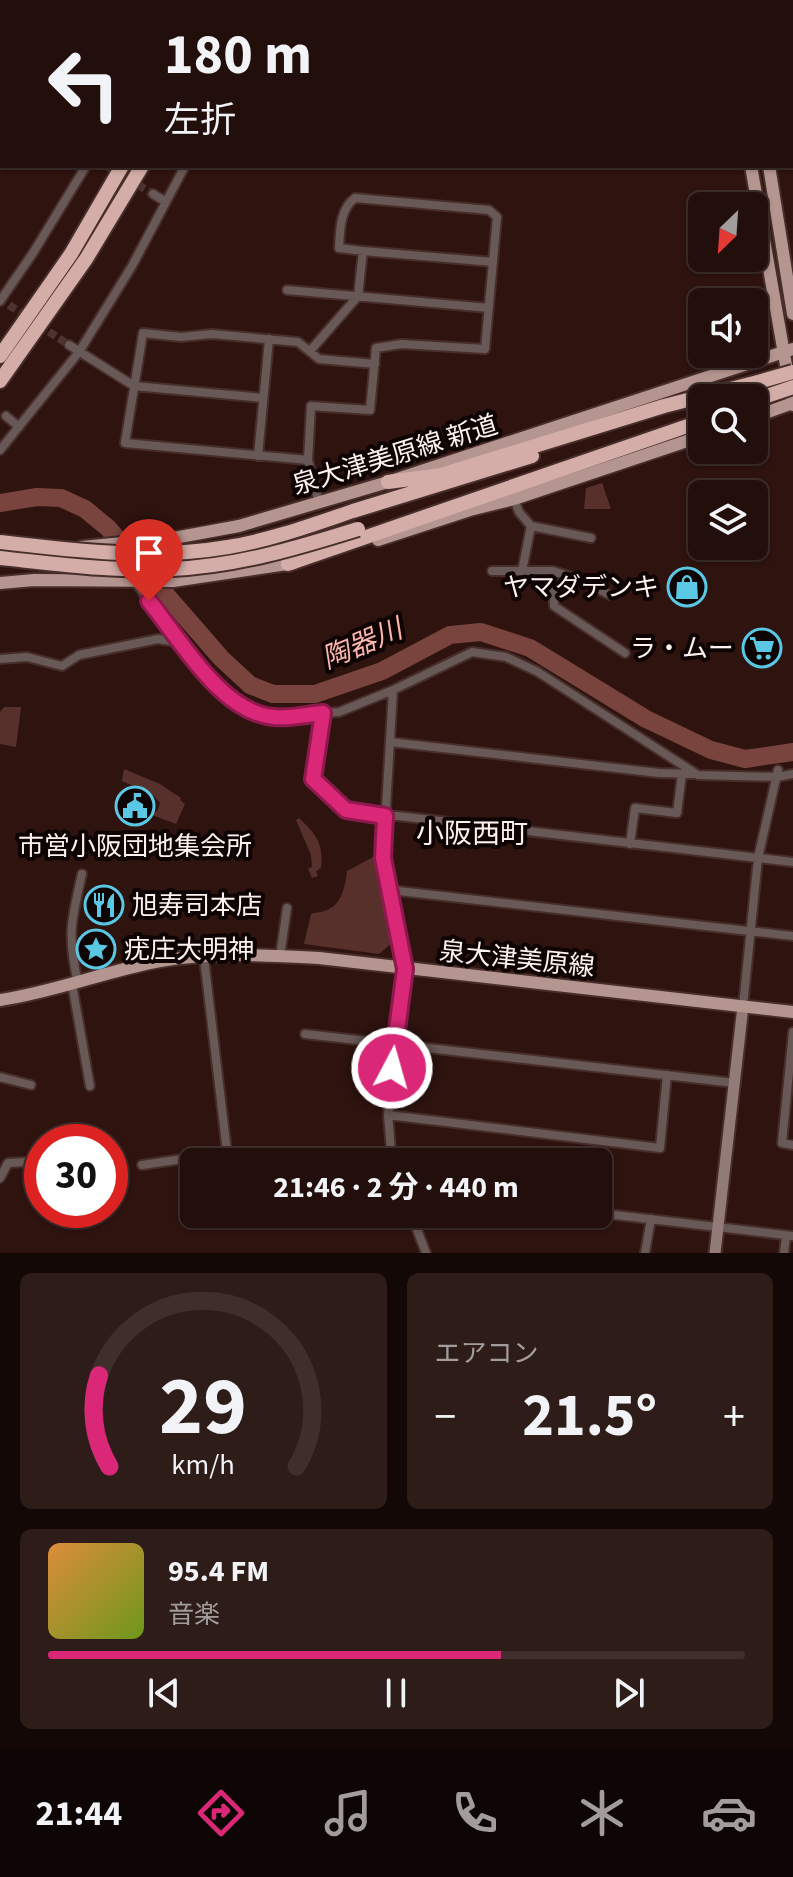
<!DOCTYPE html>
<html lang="ja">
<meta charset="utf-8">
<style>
:root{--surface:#220e0b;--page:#2e1c19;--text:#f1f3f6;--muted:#a29c9d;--line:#3f2e2c;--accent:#db2777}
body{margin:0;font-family:"Source Sans 3","Noto Sans JP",sans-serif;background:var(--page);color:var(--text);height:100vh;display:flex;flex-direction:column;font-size:30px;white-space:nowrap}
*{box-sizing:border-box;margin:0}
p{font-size:26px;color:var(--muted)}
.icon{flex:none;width:44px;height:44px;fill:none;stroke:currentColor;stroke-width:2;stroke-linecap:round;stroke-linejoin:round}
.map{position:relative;height:1253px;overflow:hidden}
.sheet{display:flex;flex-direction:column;gap:20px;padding:20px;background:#130806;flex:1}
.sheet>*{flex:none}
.hud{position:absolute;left:0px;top:0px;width:794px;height:168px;box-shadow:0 2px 6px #0004,0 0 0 2px var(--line);background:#220e0b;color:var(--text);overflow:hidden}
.needle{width:52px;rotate:205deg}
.buttons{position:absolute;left:688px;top:192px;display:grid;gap:16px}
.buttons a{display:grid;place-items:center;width:80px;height:80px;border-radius:12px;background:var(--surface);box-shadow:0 2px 6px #0004,0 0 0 2px var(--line);font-size:40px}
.speed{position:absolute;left:24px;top:1124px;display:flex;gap:16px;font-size:40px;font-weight:700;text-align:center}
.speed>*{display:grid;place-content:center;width:104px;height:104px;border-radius:50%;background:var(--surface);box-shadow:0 2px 6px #0004,0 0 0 2px var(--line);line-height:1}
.speed .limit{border:12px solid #d22;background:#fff;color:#111}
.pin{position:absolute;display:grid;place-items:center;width:68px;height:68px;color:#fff;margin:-82px -34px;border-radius:50% 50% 50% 0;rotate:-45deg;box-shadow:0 0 8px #0007}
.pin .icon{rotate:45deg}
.me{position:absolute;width:88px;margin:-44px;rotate:6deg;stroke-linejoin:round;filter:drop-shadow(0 0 6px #0008)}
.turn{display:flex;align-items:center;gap:28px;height:168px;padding:0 32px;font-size:36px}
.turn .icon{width:104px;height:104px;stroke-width:2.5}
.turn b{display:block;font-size:56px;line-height:68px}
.big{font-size:60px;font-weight:700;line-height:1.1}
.sheet .tile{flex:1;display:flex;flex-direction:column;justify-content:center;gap:12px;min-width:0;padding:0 28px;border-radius:12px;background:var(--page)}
.sheet .dial{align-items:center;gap:0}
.dial svg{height:208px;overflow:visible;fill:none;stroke:var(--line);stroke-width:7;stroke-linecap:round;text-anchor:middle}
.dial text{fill:var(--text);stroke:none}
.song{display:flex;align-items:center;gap:24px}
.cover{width:96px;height:96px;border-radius:12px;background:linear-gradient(135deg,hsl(30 70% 55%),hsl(80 70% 35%))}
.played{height:8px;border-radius:4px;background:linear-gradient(90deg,var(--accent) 65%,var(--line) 65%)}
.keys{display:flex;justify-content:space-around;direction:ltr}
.heat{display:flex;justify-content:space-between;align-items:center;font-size:44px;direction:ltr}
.sheet .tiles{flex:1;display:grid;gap:20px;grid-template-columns:1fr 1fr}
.tile:last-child{grid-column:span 2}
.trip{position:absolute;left:180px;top:1148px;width:432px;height:80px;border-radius:12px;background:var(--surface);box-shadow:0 2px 6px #0004,0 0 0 2px var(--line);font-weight:700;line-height:80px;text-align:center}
.tab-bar{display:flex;height:128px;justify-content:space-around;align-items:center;background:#0e0604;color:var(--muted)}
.tab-bar .icon{width:56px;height:56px}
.tab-bar .active{color:var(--accent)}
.tab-bar b{font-size:36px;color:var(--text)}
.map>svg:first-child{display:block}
.green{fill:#58302b}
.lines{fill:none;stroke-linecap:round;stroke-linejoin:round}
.river{stroke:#79443e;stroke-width:18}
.street-tunnel{stroke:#4d3431;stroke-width:8;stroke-dasharray:8 4;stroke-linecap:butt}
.street-casing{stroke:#472e2a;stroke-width:12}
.secondary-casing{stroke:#472e2a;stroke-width:15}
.primary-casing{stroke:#472e2a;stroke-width:16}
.highway-casing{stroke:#472e2a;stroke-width:18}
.street{stroke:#685856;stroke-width:8}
.secondary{stroke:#937b77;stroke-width:11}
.primary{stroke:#b59590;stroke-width:12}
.highway{stroke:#d4ada8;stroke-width:14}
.highway-bridge-casing{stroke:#472e2a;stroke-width:18;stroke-linecap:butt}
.highway-bridge{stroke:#d4ada8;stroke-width:14}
.route-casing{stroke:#8e194d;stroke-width:20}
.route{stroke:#db2777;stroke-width:14}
.labels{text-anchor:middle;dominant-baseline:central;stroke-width:8;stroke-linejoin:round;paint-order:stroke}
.street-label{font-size:26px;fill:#fef2f0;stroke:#0e0403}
.poi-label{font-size:26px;fill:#fef2f0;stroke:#0e0403;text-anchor:end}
.water-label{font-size:28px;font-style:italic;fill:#fcb5ac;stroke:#0e0403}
.neighbourhood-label{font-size:28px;fill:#fef2f0;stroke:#0e0403}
</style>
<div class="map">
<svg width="793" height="1253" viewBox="0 0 793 1253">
<rect width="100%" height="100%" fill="#2e130f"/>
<path class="green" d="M602 483 611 509H584L586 488Z
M4 707H21L16 747 0 744V712Z
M124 769 160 784 181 798 180 800 185 804 176 824 152 815 154 811 157 812 160 803 153 795 122 781Z
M299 818C316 834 324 844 321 868L316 871 318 876 312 878 308 869 312 867 311 855 296 820Z
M375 856 393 942 379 954 304 944 311 914C315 912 320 913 324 911 342 906 345 887 347 871Z"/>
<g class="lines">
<path class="river" d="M776 0 777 2
M792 117 793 123
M0 503 37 497 61 498 85 509 108 528 221 658 250 685 273 694H315L382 671 450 635 481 632 530 648 646 719 711 750 745 759 793 752"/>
<path class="street-tunnel" d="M107 166 153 194
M9 305 69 345"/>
<defs>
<path id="street" d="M21 0 23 2
M105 0 108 2
M36 2 39 0
M133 2 137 0
M171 2 172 0
M269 2 270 0
M551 2V0
M792 52H793
M0 122H2
M153 194 166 202
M363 251 493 262
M287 290 489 308
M0 301 33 253 86 166
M69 345 134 386 263 398
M310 351 358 296 363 251 339 248C340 230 340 209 355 198L489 210 497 217 485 349 401 344 376 348 370 410 311 406 308 460 319 503
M6 416 19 427
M0 450 79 352 132 266 185 166
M258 456 269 339
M308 460 125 443 143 333 181 337 212 334 298 342 319 359 375 364
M514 499 519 512 531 526 522 571
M531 526 591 538
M492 571H553L578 579 610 595
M553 571 554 606 625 653
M135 582 182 645
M0 659 27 657 62 666 79 655 158 639 176 642 186 650 228 699 249 711 273 717 339 712 393 690 472 652 506 657 538 672 698 775 777 777 793 774
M323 713 313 779 346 810 793 862
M390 742 659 773 693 774
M630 844 635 808 677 813 682 774
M390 890 793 936
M280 956 287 908
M204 958 228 1160
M78 983C67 934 71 922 82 874
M72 984 90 1086
M743 1006 758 858 778 770
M793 1032 782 1143 793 1145
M305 1034 735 1083
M0 1077 31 1085
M388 1115 660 1148 667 1075
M392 1162 388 1115 405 969 383 858 393 690
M142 1165 196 1157 283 1160
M0 1178 8 1163 25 1162
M598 1213 793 1236
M411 1214 426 1253
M645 1253 651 1219
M784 1253 786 1236"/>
<path id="secondary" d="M715 1253 743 1006"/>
<path id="primary" d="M725 0V2
M742 0 743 2
M751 166 793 405
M769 166 793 314
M754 417 793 403
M378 540 470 510 514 499 702 436
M82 547 174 538 239 526 388 482 793 349
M0 583 34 580 173 581 294 563
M0 1000C55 992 106 971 160 961 212 952 267 955 319 958L793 1012"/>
<path id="highway" d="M205 2 206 0
M223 2 224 0
M238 2 239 0
M0 356 71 254 122 166
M0 381 86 259 142 166
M388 482 441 475 664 406 758 382
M353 511 532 456
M288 564 702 421"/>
</defs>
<use href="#street" class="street-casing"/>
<use href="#secondary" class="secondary-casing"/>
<use href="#primary" class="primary-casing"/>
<use href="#highway" class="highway-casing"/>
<use href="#street" class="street"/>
<use href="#secondary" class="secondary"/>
<use href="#primary" class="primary"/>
<use href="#highway" class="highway"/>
<defs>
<path id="highway-bridge" d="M758 382 793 372
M761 398 793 387
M0 542C76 551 152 560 228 547 271 540 312 525 353 511
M0 558C57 564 115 572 172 569 237 566 297 548 358 529"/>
</defs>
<use href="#highway-bridge" class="highway-bridge-casing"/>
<use href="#highway-bridge" class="highway-bridge"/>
</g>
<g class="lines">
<defs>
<path id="route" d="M149 601C180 639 221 713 274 717 289 719 308 714 323 713L313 779 346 810 385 816 383 858 405 969 392 1068"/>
</defs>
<use href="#route" class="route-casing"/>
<use href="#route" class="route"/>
</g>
<defs>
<symbol id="shop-ring" viewBox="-11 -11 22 22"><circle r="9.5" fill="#0e0403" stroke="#5ac8e5" stroke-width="1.5"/><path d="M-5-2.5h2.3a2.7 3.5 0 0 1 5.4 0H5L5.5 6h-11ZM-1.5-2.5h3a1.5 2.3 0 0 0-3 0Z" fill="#5ac8e5"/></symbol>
<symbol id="supermarket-ring" viewBox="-11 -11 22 22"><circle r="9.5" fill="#0e0403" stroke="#5ac8e5" stroke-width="1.5"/><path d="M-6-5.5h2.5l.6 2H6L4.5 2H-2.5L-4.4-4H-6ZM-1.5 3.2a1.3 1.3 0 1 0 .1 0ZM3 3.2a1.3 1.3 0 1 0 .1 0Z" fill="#5ac8e5"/></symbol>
<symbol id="civic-ring" viewBox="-11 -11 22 22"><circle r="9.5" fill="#0e0403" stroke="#5ac8e5" stroke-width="1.5"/><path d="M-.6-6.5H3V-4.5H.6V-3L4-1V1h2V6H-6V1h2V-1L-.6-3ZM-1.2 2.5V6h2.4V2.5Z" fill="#5ac8e5"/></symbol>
<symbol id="restaurant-ring" viewBox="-11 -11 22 22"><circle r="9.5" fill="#0e0403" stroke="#5ac8e5" stroke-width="1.5"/><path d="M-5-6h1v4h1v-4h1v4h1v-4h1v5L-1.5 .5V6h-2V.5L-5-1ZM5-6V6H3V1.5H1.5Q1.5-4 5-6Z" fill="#5ac8e5"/></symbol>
<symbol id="sight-ring" viewBox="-11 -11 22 22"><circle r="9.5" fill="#0e0403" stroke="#5ac8e5" stroke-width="1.5"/><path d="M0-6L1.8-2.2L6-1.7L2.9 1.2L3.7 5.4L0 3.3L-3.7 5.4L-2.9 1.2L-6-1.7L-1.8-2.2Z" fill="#5ac8e5"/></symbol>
</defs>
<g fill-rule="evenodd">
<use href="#shop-ring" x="665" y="565" width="44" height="44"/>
<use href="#supermarket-ring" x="740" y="626" width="44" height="44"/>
<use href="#civic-ring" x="113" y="784" width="44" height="44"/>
<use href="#restaurant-ring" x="82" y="883" width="44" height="44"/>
<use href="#sight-ring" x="74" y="927" width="44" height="44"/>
</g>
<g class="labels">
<g class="street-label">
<text transform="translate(395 455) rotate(-17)">泉大津美原線 新道</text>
<text transform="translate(517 959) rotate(6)">泉大津美原線</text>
</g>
<g class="poi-label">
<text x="659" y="587">ヤマダデンキ</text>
<text x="734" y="648">ラ・ムー</text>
<text x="135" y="846" text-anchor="middle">市営小阪団地集会所</text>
<text x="132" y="905" text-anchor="start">旭寿司本店</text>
<text x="124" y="949" text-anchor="start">疣庄大明神</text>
</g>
<g class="water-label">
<text transform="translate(362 644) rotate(-23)">陶器川</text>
</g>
<g class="neighbourhood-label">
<text x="472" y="834">小阪西町</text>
</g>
</g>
</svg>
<div class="buttons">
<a><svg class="needle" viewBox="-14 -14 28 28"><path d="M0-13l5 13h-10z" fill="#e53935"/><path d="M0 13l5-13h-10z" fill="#a29c9d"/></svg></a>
<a><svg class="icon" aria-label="sound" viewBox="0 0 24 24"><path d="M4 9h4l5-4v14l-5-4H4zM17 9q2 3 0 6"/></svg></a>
<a><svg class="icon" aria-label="search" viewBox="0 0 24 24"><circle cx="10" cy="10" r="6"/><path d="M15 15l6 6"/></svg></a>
<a><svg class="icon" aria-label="layers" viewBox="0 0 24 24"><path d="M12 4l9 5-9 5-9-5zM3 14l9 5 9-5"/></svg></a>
</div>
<div class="speed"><div class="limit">30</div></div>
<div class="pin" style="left:149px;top:601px;background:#d93025"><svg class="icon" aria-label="arrive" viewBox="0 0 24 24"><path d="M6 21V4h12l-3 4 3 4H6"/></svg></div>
<svg class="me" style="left:392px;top:1068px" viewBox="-20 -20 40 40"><circle r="17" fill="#db2777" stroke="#fff" stroke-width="3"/><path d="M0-11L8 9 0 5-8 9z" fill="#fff"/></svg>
<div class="trip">21:46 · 2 分 · 440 m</div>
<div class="hud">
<div class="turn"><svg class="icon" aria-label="left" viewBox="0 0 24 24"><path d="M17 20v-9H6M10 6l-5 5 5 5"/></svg><div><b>180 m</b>左折</div></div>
</div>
</div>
<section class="sheet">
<div class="tiles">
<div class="tile dial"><svg viewBox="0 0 100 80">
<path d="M14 69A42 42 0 1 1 86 69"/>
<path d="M14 69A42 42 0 0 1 10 34" stroke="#db2777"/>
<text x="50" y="56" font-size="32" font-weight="700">29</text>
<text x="50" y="72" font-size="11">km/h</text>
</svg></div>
<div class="tile"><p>エアコン</p>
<div class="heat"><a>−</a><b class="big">21.5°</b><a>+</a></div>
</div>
<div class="tile">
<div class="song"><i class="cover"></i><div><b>95.4 FM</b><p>音楽</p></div></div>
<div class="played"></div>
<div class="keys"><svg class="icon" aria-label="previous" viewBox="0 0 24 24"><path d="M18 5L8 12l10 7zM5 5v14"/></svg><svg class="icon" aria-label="pause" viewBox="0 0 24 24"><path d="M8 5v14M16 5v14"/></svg><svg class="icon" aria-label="next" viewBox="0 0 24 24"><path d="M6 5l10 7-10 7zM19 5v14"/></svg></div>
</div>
</div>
</section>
<nav class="tab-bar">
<b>21:44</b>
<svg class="icon active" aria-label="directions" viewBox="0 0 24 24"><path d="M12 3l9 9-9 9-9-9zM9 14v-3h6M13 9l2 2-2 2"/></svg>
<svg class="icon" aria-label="music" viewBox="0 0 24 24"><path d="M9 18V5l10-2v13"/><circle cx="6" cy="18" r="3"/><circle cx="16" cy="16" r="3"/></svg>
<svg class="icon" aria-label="phone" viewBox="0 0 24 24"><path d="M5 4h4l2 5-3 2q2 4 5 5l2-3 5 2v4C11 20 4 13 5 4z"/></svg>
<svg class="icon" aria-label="climate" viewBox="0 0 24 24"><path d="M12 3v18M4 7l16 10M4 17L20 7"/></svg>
<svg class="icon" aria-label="car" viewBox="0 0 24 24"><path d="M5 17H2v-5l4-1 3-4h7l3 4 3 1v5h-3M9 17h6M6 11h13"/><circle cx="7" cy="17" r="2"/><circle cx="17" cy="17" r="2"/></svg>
</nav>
